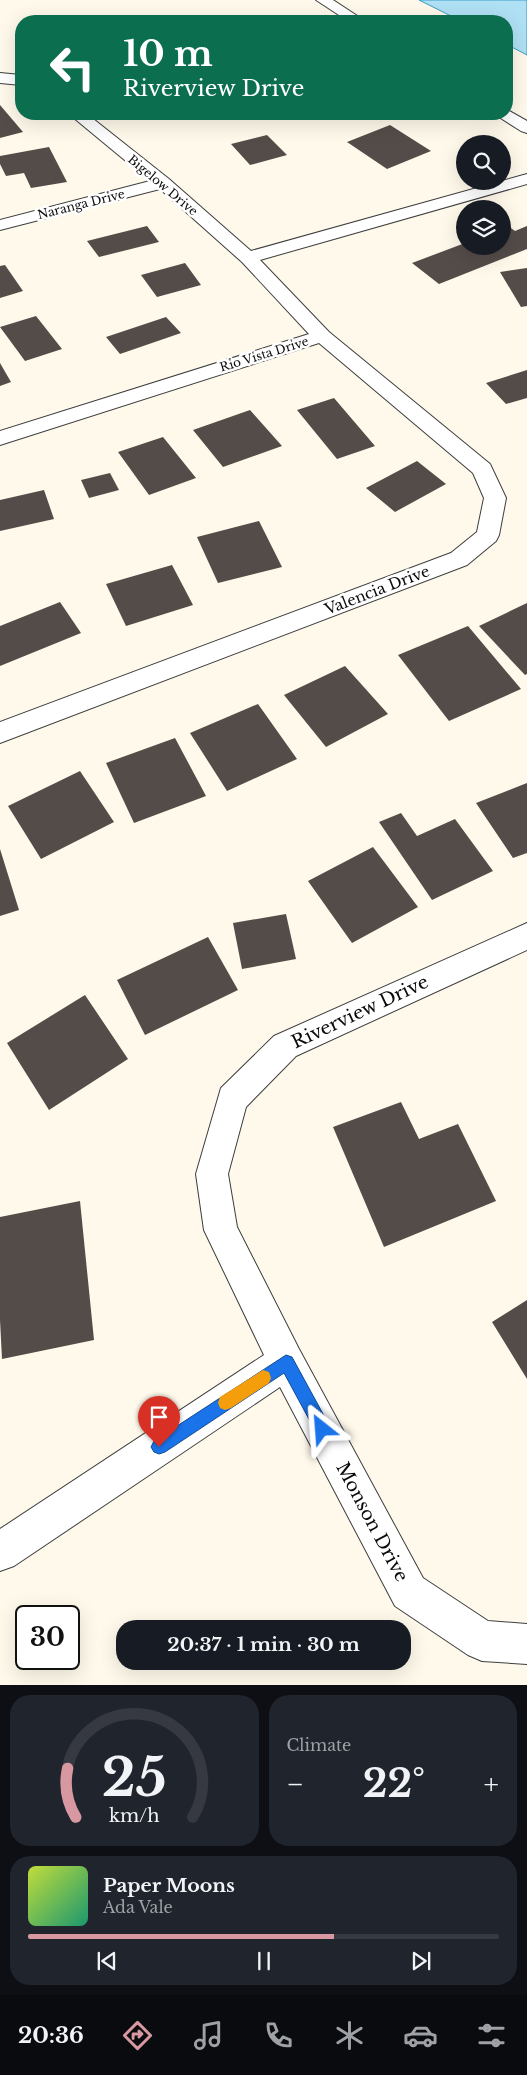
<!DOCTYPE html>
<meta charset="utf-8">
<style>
:root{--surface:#171b24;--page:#20242c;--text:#f1f3f6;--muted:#9ea1a6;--line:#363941;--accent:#d798a1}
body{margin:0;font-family:"Libre Baskerville",serif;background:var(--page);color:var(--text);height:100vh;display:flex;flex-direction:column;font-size:19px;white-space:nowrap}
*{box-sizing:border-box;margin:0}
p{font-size:16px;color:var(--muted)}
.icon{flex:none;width:28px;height:28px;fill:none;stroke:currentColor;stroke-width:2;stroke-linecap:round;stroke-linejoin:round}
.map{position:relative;height:1685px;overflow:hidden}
.drawer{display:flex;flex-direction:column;gap:10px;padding:10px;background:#0d0f14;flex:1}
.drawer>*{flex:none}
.guide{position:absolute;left:15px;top:15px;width:498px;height:105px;border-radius:20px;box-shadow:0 5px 20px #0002;background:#0b6e4f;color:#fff;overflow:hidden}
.fabs{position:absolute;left:456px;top:135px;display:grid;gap:10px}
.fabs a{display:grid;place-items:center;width:55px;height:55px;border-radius:50%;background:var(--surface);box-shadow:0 5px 20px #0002;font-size:25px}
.speed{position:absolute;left:15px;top:1605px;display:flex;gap:10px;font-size:25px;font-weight:700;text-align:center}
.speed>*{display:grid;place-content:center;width:65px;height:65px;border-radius:50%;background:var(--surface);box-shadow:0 5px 20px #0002;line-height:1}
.speed .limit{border:2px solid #111;border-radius:8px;background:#fff;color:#111}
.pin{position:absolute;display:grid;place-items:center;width:42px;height:42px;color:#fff;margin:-51px -21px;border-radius:50% 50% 50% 0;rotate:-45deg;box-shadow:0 0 5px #0007}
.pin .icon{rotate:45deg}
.me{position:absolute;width:55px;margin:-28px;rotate:332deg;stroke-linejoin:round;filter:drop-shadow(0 0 4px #0008)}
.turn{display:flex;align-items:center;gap:18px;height:105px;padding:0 25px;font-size:22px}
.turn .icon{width:65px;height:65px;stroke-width:2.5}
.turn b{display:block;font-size:35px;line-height:42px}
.big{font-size:38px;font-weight:700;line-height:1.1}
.drawer .card{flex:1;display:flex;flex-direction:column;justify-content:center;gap:8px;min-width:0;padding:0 18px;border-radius:20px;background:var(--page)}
.drawer .dial{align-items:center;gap:0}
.dial svg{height:130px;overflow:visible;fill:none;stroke:var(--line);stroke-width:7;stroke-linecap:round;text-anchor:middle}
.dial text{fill:var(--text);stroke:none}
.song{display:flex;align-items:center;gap:15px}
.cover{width:60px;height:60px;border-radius:8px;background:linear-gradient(135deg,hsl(70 70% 55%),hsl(160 70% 35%))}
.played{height:5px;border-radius:2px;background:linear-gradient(90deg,var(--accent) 65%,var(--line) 65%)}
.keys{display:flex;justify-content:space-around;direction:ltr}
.heat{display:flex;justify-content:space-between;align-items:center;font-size:28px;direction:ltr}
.drawer .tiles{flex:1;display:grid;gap:10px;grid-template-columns:1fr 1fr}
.card:last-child{grid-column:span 2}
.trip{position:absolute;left:116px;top:1620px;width:295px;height:50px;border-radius:20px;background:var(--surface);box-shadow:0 5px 20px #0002;font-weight:700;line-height:50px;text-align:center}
.tab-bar{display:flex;height:80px;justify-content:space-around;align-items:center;background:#090b0e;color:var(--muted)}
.tab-bar .icon{width:35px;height:35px}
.tab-bar .current{color:var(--accent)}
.tab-bar b{font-size:22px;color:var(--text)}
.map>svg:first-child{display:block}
.water{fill:#b0e0f4;stroke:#3a9bc9}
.building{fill:#544c48}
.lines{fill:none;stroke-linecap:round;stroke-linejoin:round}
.minor-casing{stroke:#3e3e3e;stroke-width:2}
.minor{fill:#fff;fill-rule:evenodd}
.route{fill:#1a73e8;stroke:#114b97}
.slow{fill:#f59e0b}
.labels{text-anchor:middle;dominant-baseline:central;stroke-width:5;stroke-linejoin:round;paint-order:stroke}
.far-street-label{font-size:12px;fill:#0b0b0b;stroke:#fff}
.street-label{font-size:15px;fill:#0b0b0b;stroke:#fff}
.near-street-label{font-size:18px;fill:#0b0b0b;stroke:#fff}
</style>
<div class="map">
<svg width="527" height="1685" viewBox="0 0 527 1685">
<rect width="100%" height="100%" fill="#fef9ea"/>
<path class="water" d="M419 0H527V55L506 44V21H461Z"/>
<path class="building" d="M0 105 23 132 0 138Z
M390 125 431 151 387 169 347 142Z
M267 135 287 155 250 165 231 144Z
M49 147 67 182 31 188 24 173 6 176 0 164V156Z
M147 226 159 242 99 257 87 241Z
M508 226 515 231 527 226V249L439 284 412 263 465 243V246H502V228Z
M185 263 201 285 157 297 141 275Z
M5 265 23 291 0 298V266Z
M527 268V306L521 307 500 272Z
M36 316 62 349 25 361 0 327Z
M166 317 181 333 120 354 106 337Z
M0 363 11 382 0 386Z
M527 370V398L506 404 486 383Z
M334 398 375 446 337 459 297 410Z
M250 410 282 446 223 467 193 430Z
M163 437 196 478 149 495 118 452Z
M417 461 446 484 395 512 366 488Z
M110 473 119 490 89 498 81 480Z
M44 490 54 519 0 531V500Z
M259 521 282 567 218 583 197 537Z
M172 565 193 605 126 626 106 584Z
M60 602 81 633 0 666V626Z
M527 603V674L525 675 479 626Z
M468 626 521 689 449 721 398 655Z
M345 666 388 714 326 747 284 695Z
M258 704 297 759 227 791 190 733Z
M175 738 206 796 134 823 106 763Z
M80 771 114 822 41 859 8 806Z
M527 783V853L513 858 476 803Z
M401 813 417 836 455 819 493 871 432 900 379 822Z
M373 847 418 907 352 943 308 881Z
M0 849 19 910 0 916Z
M286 914 296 959 242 969 233 923Z
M208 937 238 990 145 1035 117 980Z
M85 995 128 1059 49 1110 7 1043Z
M401 1102 419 1139 458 1124 496 1201 384 1247 333 1127Z
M80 1201 94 1340 2 1359 0 1320V1217Z
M527 1300V1379L492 1322Z"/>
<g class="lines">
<defs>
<path id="minor" d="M316 0H333L365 21H348Z
M0 73 21 75V85L0 83Z
M506 109 527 121V133L521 131 499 117 497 114H506Z
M69 114H87L169 179 251 251 527 174V184L260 260 329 332 490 464 506 498 499 535 496 541 467 565 0 743V722L451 553 477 532 484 498 473 473 319 343 0 445V431L309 334 242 262 160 189 0 230V220L150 181Z
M527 923V950L296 1056 246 1107 228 1174 237 1227 299 1349 423 1578 488 1621 527 1624V1664L482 1661 468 1655 395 1606 280 1387 14 1566 0 1571V1529L264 1355 204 1230 196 1174 221 1088 274 1036Z"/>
</defs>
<use href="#minor" class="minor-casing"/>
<use href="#minor" class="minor"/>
</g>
<path class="route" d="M286 1355 292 1357 328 1423 330 1429 328 1434 322 1436 317 1434 284 1373 165 1452 159 1454 154 1452 151 1447 154 1441Z"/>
<path class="slow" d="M263 1370 269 1372 271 1378 269 1383 231 1408 225 1410 220 1408 218 1403 220 1397Z"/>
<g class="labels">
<g class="far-street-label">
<text transform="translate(163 185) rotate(40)">Bigelow Drive</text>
<text transform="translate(81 204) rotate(-14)">Naranga Drive</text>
<text transform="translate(264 354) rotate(-17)">Rio Vista Drive</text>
</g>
<g class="street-label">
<text transform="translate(377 590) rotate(-21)">Valencia Drive</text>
</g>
<g class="near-street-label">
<text transform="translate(360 1012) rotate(-25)">Riverview Drive</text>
<text transform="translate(372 1522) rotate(62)">Monson Drive</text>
</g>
</g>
</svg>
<div class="fabs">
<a><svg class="icon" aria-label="search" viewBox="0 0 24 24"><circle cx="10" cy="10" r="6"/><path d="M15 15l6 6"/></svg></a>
<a><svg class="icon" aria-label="layers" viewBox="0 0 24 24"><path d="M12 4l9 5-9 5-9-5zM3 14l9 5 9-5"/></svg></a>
</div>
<div class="speed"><div class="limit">30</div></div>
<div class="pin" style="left:159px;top:1447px;background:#d93025"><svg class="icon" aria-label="arrive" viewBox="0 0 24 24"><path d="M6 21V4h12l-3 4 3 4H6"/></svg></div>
<svg class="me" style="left:322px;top:1429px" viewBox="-20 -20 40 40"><path d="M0-17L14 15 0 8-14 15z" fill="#1a73e8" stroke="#fff" stroke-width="4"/></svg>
<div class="trip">20:37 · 1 min · 30 m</div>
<div class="guide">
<div class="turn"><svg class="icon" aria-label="left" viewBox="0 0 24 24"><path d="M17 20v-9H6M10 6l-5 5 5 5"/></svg><div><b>10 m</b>Riverview Drive</div></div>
</div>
</div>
<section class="drawer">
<div class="tiles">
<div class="card dial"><svg viewBox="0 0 100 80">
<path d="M14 69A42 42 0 1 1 86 69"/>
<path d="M14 69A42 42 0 0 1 9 39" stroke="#d798a1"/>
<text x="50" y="56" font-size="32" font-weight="700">25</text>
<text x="50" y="72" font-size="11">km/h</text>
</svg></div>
<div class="card"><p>Climate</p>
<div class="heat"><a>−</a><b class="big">22°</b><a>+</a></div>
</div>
<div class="card">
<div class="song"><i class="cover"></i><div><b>Paper Moons</b><p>Ada Vale</p></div></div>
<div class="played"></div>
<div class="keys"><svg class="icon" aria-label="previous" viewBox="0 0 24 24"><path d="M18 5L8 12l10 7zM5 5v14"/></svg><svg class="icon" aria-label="pause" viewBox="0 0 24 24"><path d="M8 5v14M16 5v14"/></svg><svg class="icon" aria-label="next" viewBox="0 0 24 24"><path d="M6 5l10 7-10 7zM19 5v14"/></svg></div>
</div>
</div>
</section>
<nav class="tab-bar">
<b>20:36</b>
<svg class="icon current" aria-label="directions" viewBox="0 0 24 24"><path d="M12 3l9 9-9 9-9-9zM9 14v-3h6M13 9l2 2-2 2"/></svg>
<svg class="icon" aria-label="music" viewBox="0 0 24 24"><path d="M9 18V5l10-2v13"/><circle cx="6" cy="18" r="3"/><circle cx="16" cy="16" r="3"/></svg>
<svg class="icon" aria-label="phone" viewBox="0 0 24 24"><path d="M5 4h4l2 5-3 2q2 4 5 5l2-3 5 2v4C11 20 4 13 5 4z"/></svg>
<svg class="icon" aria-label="climate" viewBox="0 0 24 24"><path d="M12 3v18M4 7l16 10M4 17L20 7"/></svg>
<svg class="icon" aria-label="car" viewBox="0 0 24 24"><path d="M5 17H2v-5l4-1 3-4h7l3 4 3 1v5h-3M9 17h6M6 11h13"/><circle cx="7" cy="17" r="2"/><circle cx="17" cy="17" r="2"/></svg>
<svg class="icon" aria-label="filters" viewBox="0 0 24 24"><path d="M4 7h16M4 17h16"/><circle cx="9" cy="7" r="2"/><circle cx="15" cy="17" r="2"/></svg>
</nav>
